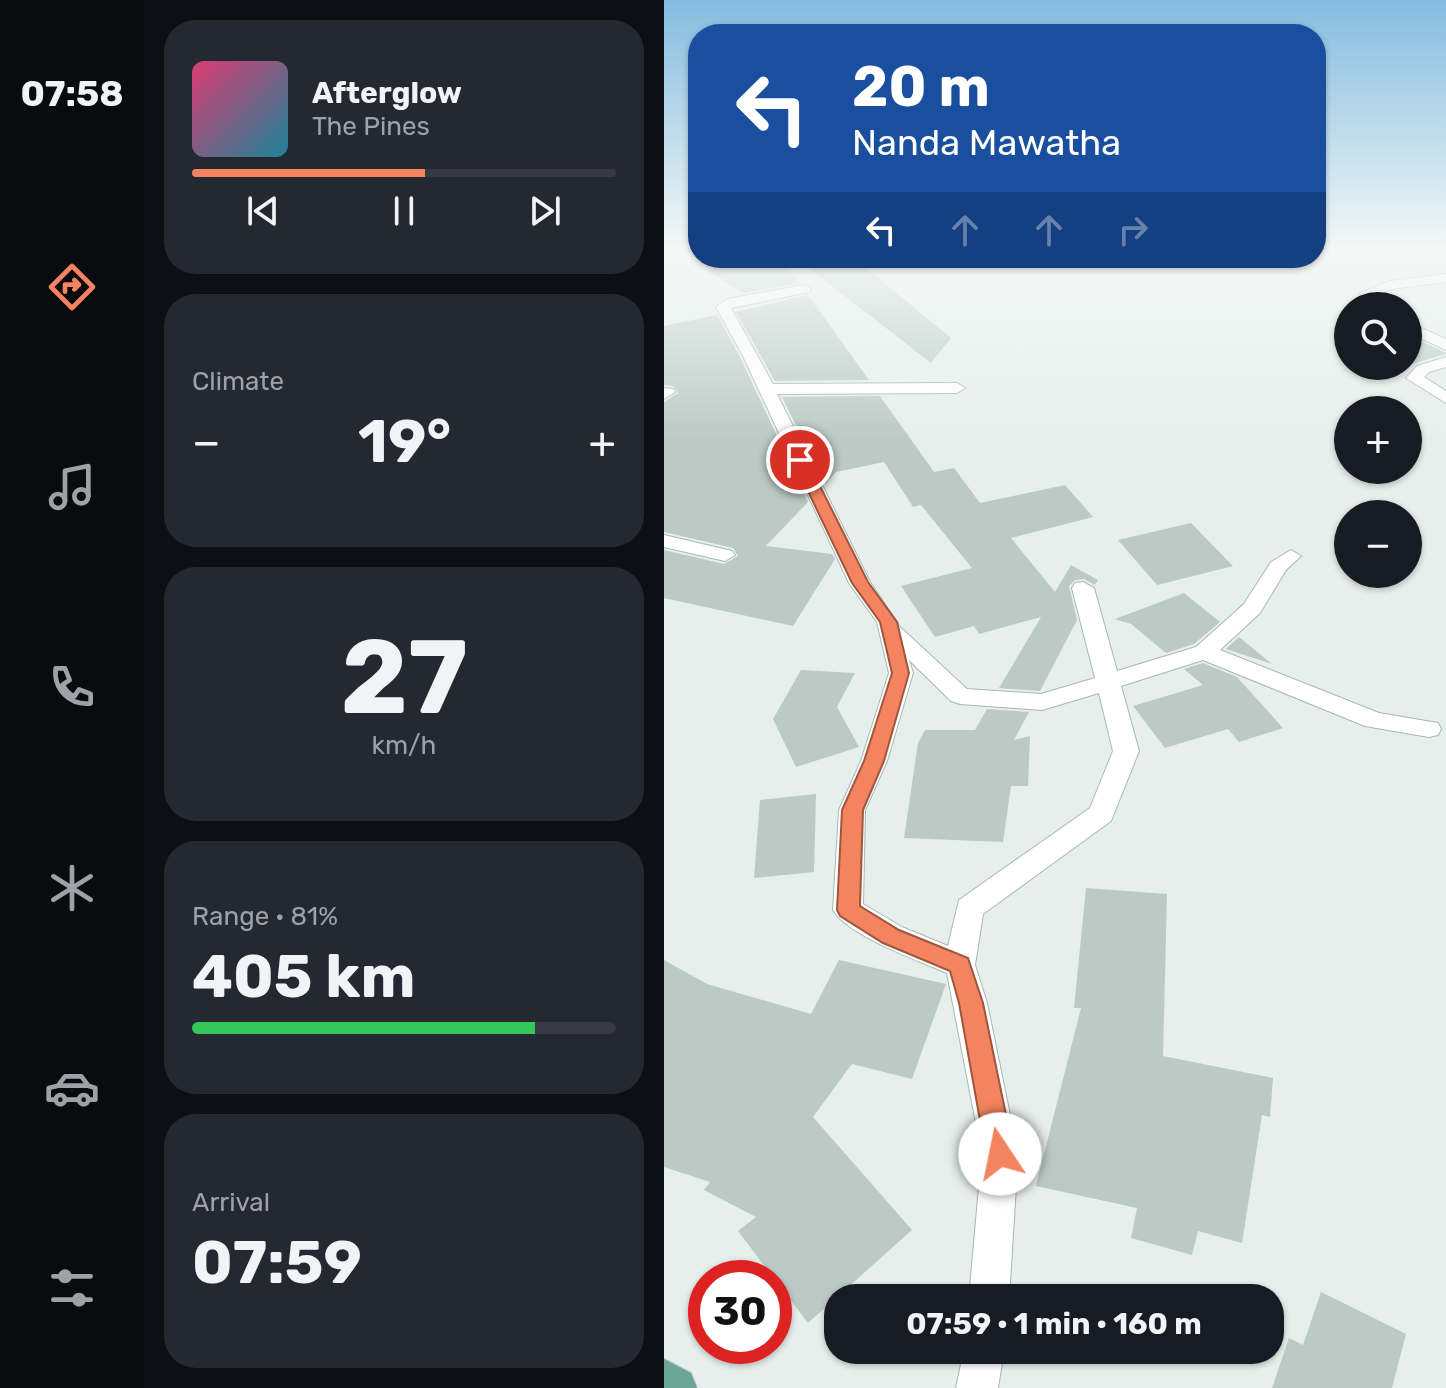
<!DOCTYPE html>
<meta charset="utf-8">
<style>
:root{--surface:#171b24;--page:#242831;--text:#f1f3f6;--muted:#9ea1a6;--line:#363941;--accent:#f4845f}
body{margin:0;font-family:Rubik,sans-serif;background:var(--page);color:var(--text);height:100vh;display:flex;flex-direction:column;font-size:30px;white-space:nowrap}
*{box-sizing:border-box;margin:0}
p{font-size:26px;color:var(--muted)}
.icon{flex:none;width:44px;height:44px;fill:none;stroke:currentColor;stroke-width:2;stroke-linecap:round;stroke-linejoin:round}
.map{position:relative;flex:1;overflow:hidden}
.panel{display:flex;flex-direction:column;gap:20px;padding:20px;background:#0d0f14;width:520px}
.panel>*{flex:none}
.top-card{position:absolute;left:24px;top:24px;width:638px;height:244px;border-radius:32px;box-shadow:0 2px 6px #0004;background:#1a4fa0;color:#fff;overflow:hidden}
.buttons{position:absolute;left:670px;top:292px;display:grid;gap:16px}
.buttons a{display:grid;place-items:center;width:88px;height:88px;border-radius:50%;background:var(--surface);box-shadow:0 2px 6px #0004;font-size:40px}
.speed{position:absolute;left:24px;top:1260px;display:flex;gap:16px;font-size:40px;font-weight:700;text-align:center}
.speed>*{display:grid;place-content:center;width:104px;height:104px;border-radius:50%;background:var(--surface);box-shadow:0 2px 6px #0004;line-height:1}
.speed .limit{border:12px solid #d22;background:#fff;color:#111}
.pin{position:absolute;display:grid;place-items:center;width:68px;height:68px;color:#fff;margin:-34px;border:4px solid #fff;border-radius:50%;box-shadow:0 2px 8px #0007}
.me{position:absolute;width:88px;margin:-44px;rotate:349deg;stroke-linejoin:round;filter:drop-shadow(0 0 6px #0008)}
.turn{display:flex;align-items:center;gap:28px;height:168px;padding:0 32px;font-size:36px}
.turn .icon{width:104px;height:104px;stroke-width:2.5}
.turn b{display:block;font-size:56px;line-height:68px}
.lanes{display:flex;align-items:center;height:76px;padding:0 32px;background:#0003;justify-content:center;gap:40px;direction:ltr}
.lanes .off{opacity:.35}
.big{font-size:60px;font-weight:700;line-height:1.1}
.panel .card{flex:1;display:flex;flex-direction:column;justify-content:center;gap:12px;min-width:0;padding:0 28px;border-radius:32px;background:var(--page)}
.panel .dial{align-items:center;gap:0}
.dial b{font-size:104px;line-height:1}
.song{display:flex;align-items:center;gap:24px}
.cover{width:96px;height:96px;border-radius:12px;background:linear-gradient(135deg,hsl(340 70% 55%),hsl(190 70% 35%))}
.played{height:8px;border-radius:4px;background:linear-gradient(90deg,var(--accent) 55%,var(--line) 55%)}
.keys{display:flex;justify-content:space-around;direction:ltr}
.heat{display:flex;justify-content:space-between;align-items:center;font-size:44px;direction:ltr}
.charge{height:12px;border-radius:6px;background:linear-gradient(90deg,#34c759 81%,var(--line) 0)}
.trip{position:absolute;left:160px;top:1284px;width:460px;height:80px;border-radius:32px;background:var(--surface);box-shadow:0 2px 6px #0004;font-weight:700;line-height:80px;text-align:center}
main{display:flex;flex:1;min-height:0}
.dock{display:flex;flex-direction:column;width:144px;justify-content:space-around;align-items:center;background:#090b0e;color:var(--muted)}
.dock .icon{width:56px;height:56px}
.dock .selected{color:var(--accent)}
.dock b{font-size:36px;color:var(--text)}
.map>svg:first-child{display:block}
.building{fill:#bbcac4}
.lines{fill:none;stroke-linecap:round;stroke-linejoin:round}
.street-casing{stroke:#a8b8b2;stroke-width:2}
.primary-casing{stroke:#c2cac8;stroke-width:2}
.street{fill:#fff;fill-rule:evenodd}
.primary{fill:#6aa596;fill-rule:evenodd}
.route{fill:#f4845f;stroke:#9f563e;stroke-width:2}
</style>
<main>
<nav class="dock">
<b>07:58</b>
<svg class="icon selected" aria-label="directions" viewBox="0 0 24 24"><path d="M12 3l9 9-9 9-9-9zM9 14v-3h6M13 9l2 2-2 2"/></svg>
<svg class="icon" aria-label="music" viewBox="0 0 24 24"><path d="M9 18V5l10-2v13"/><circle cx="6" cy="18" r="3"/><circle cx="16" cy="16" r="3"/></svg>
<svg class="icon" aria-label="phone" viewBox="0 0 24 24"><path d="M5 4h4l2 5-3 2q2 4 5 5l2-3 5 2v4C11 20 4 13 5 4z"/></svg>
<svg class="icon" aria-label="climate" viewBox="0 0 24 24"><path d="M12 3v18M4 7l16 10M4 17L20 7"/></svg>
<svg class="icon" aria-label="car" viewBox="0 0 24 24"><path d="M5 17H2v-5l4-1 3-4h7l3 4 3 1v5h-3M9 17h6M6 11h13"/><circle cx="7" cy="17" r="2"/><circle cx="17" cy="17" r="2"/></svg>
<svg class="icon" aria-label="filters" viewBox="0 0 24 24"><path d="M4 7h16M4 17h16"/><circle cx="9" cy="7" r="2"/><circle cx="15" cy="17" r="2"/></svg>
</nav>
<section class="panel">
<div class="card">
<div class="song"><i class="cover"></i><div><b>Afterglow</b><p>The Pines</p></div></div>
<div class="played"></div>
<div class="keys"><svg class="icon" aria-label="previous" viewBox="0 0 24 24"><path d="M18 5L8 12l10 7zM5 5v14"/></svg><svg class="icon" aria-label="pause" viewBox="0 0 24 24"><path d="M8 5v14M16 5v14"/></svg><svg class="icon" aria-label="next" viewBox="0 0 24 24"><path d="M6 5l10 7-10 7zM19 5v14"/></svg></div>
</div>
<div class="card"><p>Climate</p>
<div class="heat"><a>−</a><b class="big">19°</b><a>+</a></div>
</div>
<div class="card dial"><b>27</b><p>km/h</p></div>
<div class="card"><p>Range · 81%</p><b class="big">405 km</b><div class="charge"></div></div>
<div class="card"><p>Arrival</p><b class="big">07:59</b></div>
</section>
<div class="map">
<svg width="782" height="1388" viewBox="0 0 782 1388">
<rect width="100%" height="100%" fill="#e6efeb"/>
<path class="building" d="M132 258H190L287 338 267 363Z
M118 259 135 283 80 293 44 271 92 260 104 266Z
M144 295 146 298 205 380 111 381 72 312Z
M53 315 76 357 144 502 102 546 168 554 171 559 129 626 0 598V550L60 564 74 556 69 548 0 532V402L14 393 9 386 0 385V326Z
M744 335 782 353V354L744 365Z
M216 396 270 472 290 468 316 503 401 485 429 517 347 538 391 592 407 565 434 580 431 585 420 579 411 580 405 586 413 620 376 691 335 688 377 617 315 634 310 626 271 637 237 586 308 568 257 505 249 507 220 462 172 472 161 484 118 397Z
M527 523 569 566 493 585 454 540Z
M520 593 556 622 530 644 502 653 467 624 451 619Z
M575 637 608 664 562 649Z
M539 663 573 677 619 728 575 742 564 729 501 748 469 706 539 685 520 669Z
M137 670 191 673 173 707 195 747 132 767 109 719Z
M323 709 365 712 350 740 366 736 364 786H347L339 842 240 838 254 743 261 730H311Z
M152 794 150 872 90 878 96 800Z
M422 888 503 894 499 1056 609 1078 606 1117 598 1115 578 1243 534 1231 528 1255 467 1238 473 1208 372 1186 417 1008H410Z
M0 960 43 984 147 1014 175 960 282 984 248 1079 188 1064 149 1117 248 1230 144 1323 74 1231 92 1217 40 1190 46 1182 0 1167Z
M657 1292 742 1334 728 1388H608L625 1338 639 1345Z"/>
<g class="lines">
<defs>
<path id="street" d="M775 250H782V255L778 254Z
M782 274V282L728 289 711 295 718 306H704L696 293 726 281Z
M140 285 147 289 145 292 67 308 109 384 293 383 301 388 293 393 113 394 206 582 236 627 303 689 377 694 431 678 408 588 411 583 419 582 430 588 453 671 532 647 580 604 607 562 627 550 637 556 622 570 596 613 556 650 715 713 774 723 777 729 774 735 765 737 701 726 539 660 457 686 475 751 447 821 319 914 311 965 323 1003 354 1154 345 1298H305L318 1154 283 973C255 961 183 935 169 910L175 810 197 761 225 673 213 622 185 583 79 356 52 307 63 299ZM245 660 287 701 296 704 378 710 435 693 449 751 426 808 295 900 284 946 238 927 199 904 201 810 223 761 249 673Z
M744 322 782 339V350L744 332Z
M782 357V367L765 372 760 377 782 391V403L742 378 753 366Z
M0 388 9 389 11 392 0 399Z
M0 535 68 551 71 555 61 561 0 547Z
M300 1350H340L334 1388H292Z"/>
<path id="primary" d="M0 1359 27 1373 33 1388H0Z"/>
</defs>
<use href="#street" class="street-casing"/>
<use href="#primary" class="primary-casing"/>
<use href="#street" class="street"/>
<use href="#primary" class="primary"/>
</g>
<linearGradient id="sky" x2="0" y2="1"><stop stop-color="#84bce0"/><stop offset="0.56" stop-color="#f4f8f6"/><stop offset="1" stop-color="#f4f8f6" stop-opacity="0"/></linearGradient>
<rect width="782" height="444" fill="url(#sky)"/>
<path class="route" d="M136 456 143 460 204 582 233 622 245 673 220 761 199 810 196 906 235 930 304 958 319 1003 350 1154 346 1163 336 1167 326 1163 322 1154 295 1003 286 971 219 943 176 916 173 910 178 810 200 761 228 673 216 622 188 583 129 460Z"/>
</svg>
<div class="buttons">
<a><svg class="icon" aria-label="search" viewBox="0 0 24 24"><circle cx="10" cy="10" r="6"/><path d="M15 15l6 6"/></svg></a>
<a>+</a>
<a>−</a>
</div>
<div class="speed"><div class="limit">30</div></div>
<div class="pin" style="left:136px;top:460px;background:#d93025"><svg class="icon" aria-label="arrive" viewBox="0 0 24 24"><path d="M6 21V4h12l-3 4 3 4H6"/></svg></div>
<svg class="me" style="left:336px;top:1154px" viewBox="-20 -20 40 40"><circle r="19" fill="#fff"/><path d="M0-13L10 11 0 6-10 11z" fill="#f4845f"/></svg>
<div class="trip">07:59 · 1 min · 160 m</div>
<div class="top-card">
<div class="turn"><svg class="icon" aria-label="left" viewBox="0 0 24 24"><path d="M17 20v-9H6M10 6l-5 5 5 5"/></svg><div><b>20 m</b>Nanda Mawatha</div></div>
<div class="lanes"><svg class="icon" aria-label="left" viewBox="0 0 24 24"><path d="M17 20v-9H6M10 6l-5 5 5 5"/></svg><svg class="icon off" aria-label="ahead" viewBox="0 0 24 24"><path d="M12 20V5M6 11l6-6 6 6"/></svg><svg class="icon off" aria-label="ahead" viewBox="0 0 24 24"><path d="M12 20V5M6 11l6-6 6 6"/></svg><svg class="icon off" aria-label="right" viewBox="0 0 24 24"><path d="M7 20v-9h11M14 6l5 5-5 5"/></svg></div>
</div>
</div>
</main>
